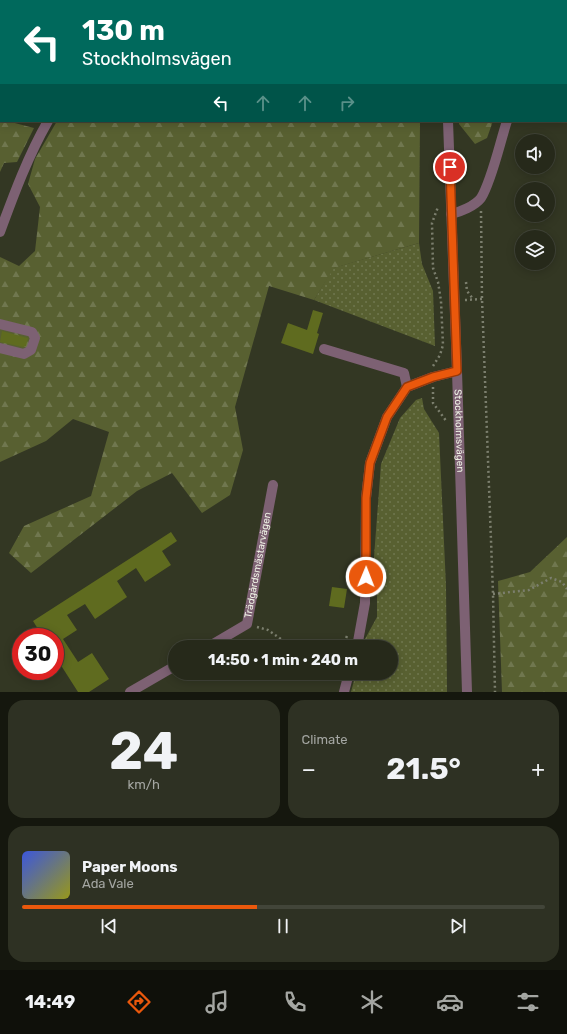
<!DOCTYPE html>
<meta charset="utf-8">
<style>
:root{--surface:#26291a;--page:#2e3123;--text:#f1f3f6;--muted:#a4a6a2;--line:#424539;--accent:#ea580c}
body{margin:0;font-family:Rubik,sans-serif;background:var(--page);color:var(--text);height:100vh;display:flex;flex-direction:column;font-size:15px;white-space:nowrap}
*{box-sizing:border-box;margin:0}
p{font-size:13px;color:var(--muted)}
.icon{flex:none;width:22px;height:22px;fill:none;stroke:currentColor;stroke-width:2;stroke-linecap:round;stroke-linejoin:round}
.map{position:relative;height:692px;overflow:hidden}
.details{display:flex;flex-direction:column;gap:8px;padding:8px;background:#15170e;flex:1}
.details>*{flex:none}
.banner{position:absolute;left:0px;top:0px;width:567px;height:122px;box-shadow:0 2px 10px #0003,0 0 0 1px var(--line);background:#00695c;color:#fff;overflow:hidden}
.fabs{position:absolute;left:515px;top:134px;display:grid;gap:8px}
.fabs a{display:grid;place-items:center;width:40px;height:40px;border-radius:50%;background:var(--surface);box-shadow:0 2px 10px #0003,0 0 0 1px var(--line);font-size:20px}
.speed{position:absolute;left:12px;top:628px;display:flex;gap:8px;font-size:20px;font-weight:700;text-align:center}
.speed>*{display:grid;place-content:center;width:52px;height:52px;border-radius:50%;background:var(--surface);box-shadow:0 2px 10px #0003,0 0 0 1px var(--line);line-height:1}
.speed .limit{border:6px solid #d22;background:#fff;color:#111}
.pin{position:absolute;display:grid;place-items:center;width:34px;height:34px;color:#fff;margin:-17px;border:2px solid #fff;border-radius:50%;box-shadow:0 1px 4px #0007}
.me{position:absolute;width:44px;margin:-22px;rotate:1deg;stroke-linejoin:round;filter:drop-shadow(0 0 3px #0008)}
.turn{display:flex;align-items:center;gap:14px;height:84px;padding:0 16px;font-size:18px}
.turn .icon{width:52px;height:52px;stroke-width:2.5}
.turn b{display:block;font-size:28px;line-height:34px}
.lanes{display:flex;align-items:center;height:38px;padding:0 16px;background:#0003;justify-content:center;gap:20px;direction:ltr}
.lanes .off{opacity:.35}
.big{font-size:30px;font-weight:700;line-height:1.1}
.details .card{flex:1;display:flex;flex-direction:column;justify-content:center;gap:6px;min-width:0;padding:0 14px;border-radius:16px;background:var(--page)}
.details .dial{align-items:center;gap:0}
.dial b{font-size:52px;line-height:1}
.song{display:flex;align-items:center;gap:12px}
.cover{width:48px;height:48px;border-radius:6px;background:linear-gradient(135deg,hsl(230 70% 55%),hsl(60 70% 35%))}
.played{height:4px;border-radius:2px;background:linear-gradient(90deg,var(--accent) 45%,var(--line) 45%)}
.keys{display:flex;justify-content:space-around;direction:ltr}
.heat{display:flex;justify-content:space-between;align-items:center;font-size:22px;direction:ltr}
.details .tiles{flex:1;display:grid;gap:8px;grid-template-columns:1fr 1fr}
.card:last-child{grid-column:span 2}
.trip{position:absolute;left:168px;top:640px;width:230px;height:40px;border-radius:20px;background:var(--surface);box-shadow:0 2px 10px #0003,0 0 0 1px var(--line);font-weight:700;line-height:40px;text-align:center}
.tab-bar{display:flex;height:64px;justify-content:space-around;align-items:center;background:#0f100a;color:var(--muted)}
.tab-bar .icon{width:28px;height:28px}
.tab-bar .selected{color:var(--accent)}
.tab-bar b{font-size:18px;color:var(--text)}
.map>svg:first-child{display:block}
.grass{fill:url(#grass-dots)}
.forest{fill:url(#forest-firs)}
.building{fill:#5f6b1f}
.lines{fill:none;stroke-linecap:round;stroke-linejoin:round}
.path{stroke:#7c7f6e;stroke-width:2.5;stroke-dasharray:2 3;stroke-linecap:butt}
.minor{stroke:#7d6173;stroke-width:10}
.route-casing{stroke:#983908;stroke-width:10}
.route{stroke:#ea580c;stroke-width:7}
.labels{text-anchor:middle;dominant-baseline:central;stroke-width:4;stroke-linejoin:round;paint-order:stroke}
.street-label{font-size:10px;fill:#eff2e5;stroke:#1b1d15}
</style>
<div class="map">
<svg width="567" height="692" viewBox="0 0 567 692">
<defs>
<pattern id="grass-dots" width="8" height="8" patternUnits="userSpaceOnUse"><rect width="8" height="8" fill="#586031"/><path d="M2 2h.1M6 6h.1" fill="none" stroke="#70774f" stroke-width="1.8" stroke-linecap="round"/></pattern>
<pattern id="forest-firs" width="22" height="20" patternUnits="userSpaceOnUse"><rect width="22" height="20" fill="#586031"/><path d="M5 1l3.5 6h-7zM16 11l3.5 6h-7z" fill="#70774f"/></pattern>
</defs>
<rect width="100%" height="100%" fill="#333723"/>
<path class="grass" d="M419 243 422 264 433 291 435 346 314 300 333 268Z
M422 398 424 409 439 433 446 586 447 692H351L356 673H391V647H364L365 639 377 617V583L374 557 381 464 400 418 416 400Z"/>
<path class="forest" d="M233 0H411V1H230Z
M0 119 1 121H7L34 128 17 162 4 163 0 172Z
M57 121H420L419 243 334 268 314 300 269 286 235 407 243 450 230 495 202 513 172 473 137 491 31 573 9 553 24 526 91 496 109 432 73 419 46 441 0 462V257L19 266 35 251 40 207 28 184 35 159Z
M459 121H493L487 138 475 144 459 124Z
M567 537V692H502L498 581 530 572Z"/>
<path class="building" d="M313 310 323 313 317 333 319 334 313 354 281 343 288 323 307 330Z
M2 331 28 338 26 346 23 347 0 342Z
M171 532 177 541 162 551 171 565 145 582 136 568 117 581 127 597 95 619 85 604 67 615 77 630 63 639 78 662 92 653 109 679 89 692H78L55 656V637H43L33 621Z
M332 587 347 589 344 608 329 606Z"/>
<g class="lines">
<path class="path" d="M56 0 58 1
M172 0 173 1
M108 1 110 0
M481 211 482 299 493 594 495 692
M466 282 467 291 473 299
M465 300 482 299
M433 366 440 355 443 345 441 301 438 282 433 268 432 223 438 207
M433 387V403L447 422
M493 594 529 590 551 578 562 582 567 589
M257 627 268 630 291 646 302 647
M342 647 347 636"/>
<g class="minor">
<path d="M26 0 27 1"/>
<path d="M144 1 146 0"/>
<path d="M444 1V0"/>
<path d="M561 1 562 0"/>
<path id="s1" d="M448 121 457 371 467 692"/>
<path d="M451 214C460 212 475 206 481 198 492 180 500 142 507 121"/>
<path d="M0 232C14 194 28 156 48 121"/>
<path d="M0 324 32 332 35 338 31 350 24 354 0 348"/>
<path d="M324 349 404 373 407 387"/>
<path id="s2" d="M208 647 247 624 273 485"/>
<path d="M357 647 365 603 366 498 370 463 387 417 407 387 433 377 457 371"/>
<path d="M130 692 175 666"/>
<path d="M344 692 349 673"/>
</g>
</g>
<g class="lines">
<defs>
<path id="route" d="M366 577V498L370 463 387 417 407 387 433 377 457 371 450 167"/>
</defs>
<use href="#route" class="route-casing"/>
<use href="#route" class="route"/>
</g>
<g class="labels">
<g class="street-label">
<text stroke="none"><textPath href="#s1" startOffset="310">Stockholmsvägen</textPath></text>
<text stroke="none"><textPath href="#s2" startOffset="105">Trädgårdsmästarvägen</textPath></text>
</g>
</g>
</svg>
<div class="fabs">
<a><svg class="icon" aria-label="sound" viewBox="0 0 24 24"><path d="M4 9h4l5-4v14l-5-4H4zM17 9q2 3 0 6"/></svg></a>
<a><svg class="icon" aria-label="search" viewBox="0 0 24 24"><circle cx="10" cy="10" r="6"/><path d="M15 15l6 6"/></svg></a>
<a><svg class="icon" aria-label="layers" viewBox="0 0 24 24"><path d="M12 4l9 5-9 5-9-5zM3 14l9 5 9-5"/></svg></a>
</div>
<div class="speed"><div class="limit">30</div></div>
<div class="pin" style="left:450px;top:167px;background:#d93025"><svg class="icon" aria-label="arrive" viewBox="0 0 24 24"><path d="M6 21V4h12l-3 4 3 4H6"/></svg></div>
<svg class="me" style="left:366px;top:577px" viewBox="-20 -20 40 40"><circle r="17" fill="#ea580c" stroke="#fff" stroke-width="3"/><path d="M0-11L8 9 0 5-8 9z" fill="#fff"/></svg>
<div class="trip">14:50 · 1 min · 240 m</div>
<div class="banner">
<div class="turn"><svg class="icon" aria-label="left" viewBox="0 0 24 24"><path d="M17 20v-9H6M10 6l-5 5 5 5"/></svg><div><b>130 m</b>Stockholmsvägen</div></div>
<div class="lanes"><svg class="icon" aria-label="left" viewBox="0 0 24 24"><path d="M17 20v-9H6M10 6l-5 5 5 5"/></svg><svg class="icon off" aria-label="ahead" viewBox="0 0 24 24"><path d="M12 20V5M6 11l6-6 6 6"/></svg><svg class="icon off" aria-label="ahead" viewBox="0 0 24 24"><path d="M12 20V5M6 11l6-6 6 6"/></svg><svg class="icon off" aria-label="right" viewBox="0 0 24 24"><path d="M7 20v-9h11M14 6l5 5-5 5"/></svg></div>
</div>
</div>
<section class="details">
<div class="tiles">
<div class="card dial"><b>24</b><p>km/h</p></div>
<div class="card"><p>Climate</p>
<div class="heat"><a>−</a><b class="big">21.5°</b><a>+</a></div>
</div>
<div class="card">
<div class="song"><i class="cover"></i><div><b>Paper Moons</b><p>Ada Vale</p></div></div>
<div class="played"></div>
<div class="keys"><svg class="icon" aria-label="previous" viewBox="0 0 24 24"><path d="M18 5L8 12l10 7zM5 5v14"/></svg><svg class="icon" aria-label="pause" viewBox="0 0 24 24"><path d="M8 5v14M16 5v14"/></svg><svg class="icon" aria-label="next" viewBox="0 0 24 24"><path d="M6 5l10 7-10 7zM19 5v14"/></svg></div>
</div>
</div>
</section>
<nav class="tab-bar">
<b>14:49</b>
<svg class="icon selected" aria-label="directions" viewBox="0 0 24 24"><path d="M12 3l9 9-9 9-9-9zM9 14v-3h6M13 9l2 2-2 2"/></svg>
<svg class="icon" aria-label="music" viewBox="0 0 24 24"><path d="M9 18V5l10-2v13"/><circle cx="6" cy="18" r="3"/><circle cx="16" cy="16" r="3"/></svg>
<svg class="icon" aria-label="phone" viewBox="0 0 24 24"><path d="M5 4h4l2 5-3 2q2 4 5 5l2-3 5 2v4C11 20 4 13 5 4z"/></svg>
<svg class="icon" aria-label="climate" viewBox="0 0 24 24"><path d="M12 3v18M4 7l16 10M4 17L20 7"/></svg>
<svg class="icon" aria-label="car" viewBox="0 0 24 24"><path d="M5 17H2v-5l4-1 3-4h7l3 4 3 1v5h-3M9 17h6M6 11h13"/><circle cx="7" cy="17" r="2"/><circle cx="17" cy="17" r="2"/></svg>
<svg class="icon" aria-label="filters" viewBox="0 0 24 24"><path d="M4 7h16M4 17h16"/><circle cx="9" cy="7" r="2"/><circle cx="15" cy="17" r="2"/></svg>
</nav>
